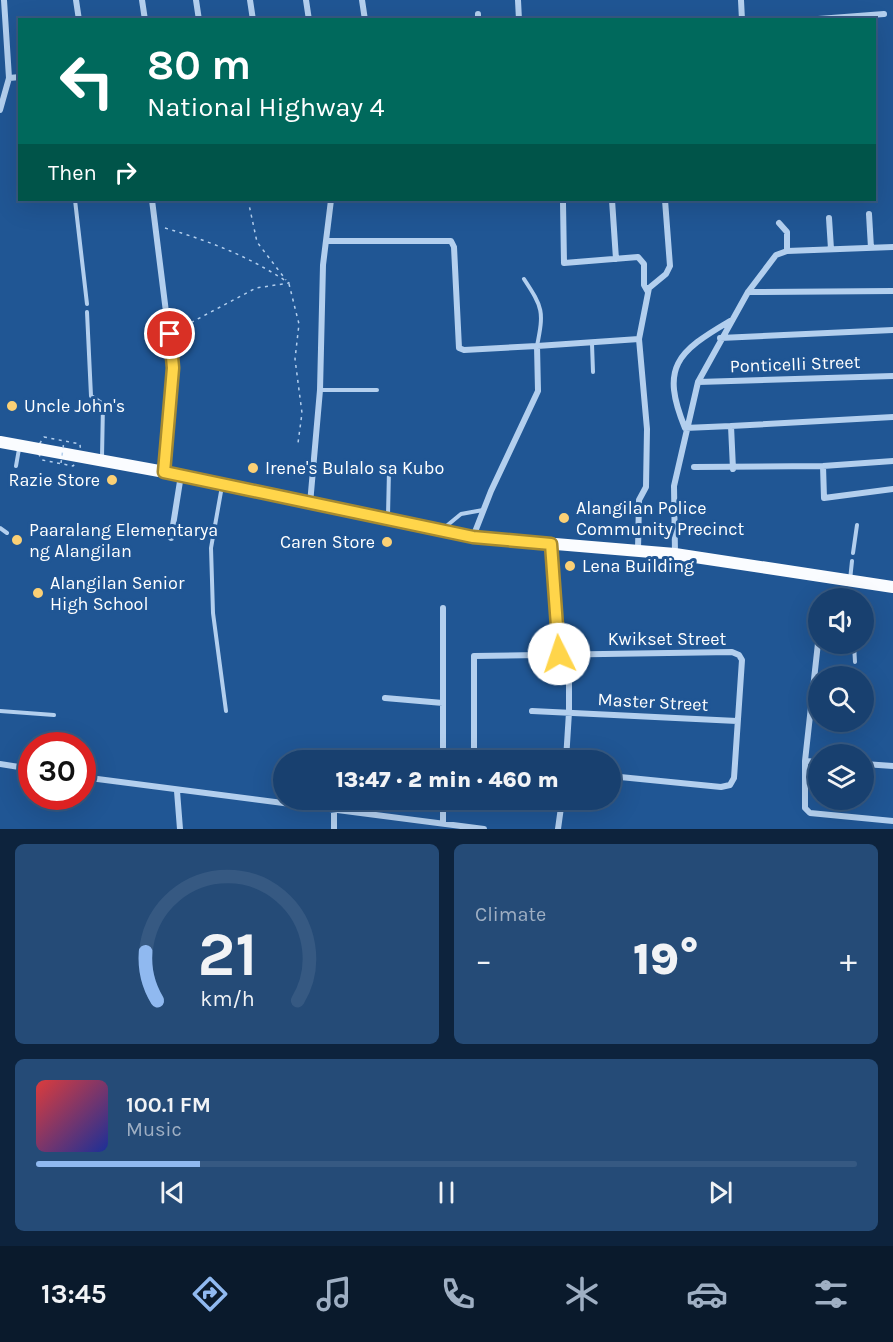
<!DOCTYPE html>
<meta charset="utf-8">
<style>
:root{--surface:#18406f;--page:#254b77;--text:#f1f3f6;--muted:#9fafc3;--line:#365982;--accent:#90b9f0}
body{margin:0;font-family:Karla,sans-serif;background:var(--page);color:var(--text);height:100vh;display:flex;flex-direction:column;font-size:22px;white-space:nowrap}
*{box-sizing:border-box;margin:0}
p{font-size:20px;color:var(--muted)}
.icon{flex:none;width:33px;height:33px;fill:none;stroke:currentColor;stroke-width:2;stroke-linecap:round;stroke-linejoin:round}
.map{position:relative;height:829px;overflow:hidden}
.sheet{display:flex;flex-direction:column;gap:15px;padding:15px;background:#0d233d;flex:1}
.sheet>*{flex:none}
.guide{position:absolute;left:18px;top:18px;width:858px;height:183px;border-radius:0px;box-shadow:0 6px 24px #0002,0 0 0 2px var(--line);background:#00695c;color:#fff;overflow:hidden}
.buttons{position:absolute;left:808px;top:588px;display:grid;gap:12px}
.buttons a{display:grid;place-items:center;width:66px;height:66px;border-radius:50%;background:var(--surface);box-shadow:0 6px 24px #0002,0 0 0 2px var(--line);font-size:30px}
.speed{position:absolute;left:18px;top:732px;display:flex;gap:12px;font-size:30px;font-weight:700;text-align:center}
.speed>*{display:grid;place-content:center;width:78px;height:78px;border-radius:50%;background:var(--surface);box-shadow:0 6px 24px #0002,0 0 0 2px var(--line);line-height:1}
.speed .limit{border:9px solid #d22;background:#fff;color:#111}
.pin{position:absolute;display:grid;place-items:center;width:51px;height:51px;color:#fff;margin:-26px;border:3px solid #fff;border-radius:50%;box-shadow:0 2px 6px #0007}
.me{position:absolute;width:66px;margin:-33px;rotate:356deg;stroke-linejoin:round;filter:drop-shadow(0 0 4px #0008)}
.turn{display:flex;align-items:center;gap:21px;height:126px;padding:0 30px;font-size:27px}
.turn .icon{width:78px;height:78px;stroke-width:2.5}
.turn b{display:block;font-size:42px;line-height:51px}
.then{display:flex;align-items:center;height:57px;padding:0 30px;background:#0003;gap:12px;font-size:22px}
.big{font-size:45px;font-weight:800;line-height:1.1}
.sheet .card{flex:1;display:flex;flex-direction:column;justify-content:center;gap:9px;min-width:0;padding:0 21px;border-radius:9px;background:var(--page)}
.sheet .dial{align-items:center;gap:0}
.dial svg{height:156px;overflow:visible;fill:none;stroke:var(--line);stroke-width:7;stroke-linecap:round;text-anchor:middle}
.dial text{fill:var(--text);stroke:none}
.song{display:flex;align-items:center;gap:18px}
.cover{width:72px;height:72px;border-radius:9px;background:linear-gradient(135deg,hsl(0 70% 55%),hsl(230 70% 35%))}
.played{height:6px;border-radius:3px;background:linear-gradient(90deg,var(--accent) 20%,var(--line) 20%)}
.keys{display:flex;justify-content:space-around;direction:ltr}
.heat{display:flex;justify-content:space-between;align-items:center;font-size:33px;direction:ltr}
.sheet .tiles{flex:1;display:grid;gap:15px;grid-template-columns:1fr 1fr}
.card:last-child{grid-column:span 2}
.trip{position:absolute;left:273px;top:750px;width:348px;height:60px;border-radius:30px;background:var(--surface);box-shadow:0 6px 24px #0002,0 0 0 2px var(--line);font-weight:800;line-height:60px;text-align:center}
.dock{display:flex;height:96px;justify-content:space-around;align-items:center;background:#0a1a2c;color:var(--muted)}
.dock .icon{width:42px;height:42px}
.dock .selected{color:var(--accent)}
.dock b{font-size:27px;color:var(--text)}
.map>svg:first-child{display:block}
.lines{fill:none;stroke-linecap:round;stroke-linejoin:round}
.path{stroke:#b3cfee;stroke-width:1.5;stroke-dasharray:3 4.5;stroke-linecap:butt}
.service{stroke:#b3cfee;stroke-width:4}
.minor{stroke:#b3cfee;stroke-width:6}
.primary{stroke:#fafcff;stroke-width:12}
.path-bridge{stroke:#b3cfee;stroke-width:1.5;stroke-dasharray:3 4.5;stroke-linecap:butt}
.route-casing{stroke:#a68a30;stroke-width:15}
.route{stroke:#ffd54a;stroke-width:10}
.poi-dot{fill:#fbd075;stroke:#205694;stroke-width:2}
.labels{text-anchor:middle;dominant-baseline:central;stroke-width:6;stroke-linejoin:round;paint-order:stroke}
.street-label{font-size:18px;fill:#fff;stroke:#205694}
.poi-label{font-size:18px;fill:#fff;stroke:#205694;text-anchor:start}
</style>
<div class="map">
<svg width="893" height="829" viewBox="0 0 893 829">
<rect width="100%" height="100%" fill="#205694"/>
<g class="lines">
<path class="path" d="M248 200 257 242 286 280
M165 228C212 242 248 256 289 283L256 288 177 330
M289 284 299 324 295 359 302 413 298 443
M44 437 80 444 81 457 73 466 42 460 36 449Z"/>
<path class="service" d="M75 200 87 304
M524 279C543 308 544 311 537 346
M87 312 91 396 103 404 102 457
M592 344 593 372
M320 390H377
M16 466 19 449
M222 486 211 548 213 613 226 711
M388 516 389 470
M0 528 7 533
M444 528 461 514 483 510
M853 553 857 525
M850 580 852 561
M854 644 855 662
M0 711 54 715"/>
<path class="minor" d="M76 0 79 20
M142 0 145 20
M196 0 199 20
M250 0 253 20
M306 0 309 20
M362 0 365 20
M518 0 519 20
M741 0 742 20
M478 20V14
M805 20 884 14
M9 78 20 77
M0 110 9 78 4 0
M152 200 173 368 164 471
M612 200 616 259
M563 203 564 263 638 257 644 264V285L648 292
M869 214 871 248
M829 218 831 249
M779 223 787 232V251
M326 241H451L454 247 459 348 464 350 537 346
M748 292 893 291
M730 321C677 352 660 367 685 428L731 426 733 469
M720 338 893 330
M698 382 893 376
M731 426 893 417
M823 466 824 498 893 489
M694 467 823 466 893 461
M310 504 320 390 323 265 331 200
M473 537 491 491 538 391 537 346 639 339 649 288 666 274 670 266 665 200
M171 538 181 475
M551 544 559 654
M638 550 639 500 646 487 647 429 639 339
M675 554 674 486 698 382 748 292 776 255 787 251 893 247
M842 598 843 593
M443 608V760
M819 634 805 761V808L810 813 893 821
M864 691H868
M385 698 443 703
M532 711 737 721
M474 755V656L732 652 739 655 742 660 734 778 730 785 721 787 610 776
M566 760 569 712V654
M805 761 819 762
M0 764 32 769
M864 764 893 766
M82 777 484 829
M177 791 180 829
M443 800V823
M334 811V829
M558 829 562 800"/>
<path class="primary" d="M0 442 181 475 473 537 675 554 893 587"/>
<path class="path-bridge" d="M61 463 64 441"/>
</g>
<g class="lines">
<defs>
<path id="route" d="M170 334 173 368 164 472 473 537 551 544 559 654"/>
</defs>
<use href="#route" class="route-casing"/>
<use href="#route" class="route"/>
</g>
<g class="poi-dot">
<circle cx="12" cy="406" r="6"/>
<circle cx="253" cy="468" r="6"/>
<circle cx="112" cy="480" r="6"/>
<circle cx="564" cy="518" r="6"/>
<circle cx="17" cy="540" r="6"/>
<circle cx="387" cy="542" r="6"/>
<circle cx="570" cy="566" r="6"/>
<circle cx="38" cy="593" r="6"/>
</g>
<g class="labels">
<g class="street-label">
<text transform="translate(795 364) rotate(-2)">Ponticelli Street</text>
<text x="667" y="639">Kwikset Street</text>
<text transform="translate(653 702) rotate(3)">Master Street</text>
</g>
<g class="poi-label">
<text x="24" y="406">Uncle John's</text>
<text x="265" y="468">Irene's Bulalo sa Kubo</text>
<text x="100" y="480" text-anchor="end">Razie Store</text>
<text x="576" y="508">Alangilan Police<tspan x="576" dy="21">Community Precinct</tspan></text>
<text x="29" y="530">Paaralang Elementarya<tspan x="29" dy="21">ng Alangilan</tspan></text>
<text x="375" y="542" text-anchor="end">Caren Store</text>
<text x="582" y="566">Lena Building</text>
<text x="50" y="583">Alangilan Senior<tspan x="50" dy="21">High School</tspan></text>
</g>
</g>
</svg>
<div class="buttons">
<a><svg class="icon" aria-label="sound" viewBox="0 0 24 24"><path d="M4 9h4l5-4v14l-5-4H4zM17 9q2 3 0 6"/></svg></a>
<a><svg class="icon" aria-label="search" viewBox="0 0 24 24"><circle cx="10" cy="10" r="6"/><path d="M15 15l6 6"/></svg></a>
<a><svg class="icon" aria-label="layers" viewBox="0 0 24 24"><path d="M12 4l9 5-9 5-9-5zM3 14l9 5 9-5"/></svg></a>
</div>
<div class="speed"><div class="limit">30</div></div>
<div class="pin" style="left:170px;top:334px;background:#d93025"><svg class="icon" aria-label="arrive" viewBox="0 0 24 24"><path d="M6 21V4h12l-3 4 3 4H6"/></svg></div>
<svg class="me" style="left:559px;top:654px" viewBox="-20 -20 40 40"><circle r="19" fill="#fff"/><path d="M0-13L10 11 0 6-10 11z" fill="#ffd54a"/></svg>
<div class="trip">13:47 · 2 min · 460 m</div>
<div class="guide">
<div class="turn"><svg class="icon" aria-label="left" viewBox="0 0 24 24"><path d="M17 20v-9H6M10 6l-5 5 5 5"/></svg><div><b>80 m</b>National Highway 4</div></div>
<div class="then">Then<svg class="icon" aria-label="right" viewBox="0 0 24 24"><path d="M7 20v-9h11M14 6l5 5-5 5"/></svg></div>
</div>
</div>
<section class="sheet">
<div class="tiles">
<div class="card dial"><svg viewBox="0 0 100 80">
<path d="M14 69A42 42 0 1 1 86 69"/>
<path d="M14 69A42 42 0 0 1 8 44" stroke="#90b9f0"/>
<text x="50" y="56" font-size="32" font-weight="700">21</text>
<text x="50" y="72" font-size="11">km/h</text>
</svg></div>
<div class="card"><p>Climate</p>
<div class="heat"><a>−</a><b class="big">19°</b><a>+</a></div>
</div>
<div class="card">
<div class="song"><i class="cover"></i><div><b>100.1 FM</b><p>Music</p></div></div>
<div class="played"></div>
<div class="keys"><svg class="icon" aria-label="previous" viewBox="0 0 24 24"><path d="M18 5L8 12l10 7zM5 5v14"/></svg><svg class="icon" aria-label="pause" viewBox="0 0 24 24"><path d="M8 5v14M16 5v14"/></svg><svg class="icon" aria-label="next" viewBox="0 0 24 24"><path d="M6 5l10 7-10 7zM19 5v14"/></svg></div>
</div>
</div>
</section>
<nav class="dock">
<b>13:45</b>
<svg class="icon selected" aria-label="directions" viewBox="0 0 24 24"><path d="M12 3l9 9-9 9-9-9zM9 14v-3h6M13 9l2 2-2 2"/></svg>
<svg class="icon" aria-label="music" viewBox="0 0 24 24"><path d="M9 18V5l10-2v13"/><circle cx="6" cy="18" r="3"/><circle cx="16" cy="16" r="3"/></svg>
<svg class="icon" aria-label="phone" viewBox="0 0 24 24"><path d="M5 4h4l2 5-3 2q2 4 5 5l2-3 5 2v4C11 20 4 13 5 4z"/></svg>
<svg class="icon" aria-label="climate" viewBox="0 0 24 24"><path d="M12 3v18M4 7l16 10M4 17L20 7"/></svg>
<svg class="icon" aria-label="car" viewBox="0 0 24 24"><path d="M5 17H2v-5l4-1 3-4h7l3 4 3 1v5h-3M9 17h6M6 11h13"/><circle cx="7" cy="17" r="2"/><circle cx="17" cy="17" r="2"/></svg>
<svg class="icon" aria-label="filters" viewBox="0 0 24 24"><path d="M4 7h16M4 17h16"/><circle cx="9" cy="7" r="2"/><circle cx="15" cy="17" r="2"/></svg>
</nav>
